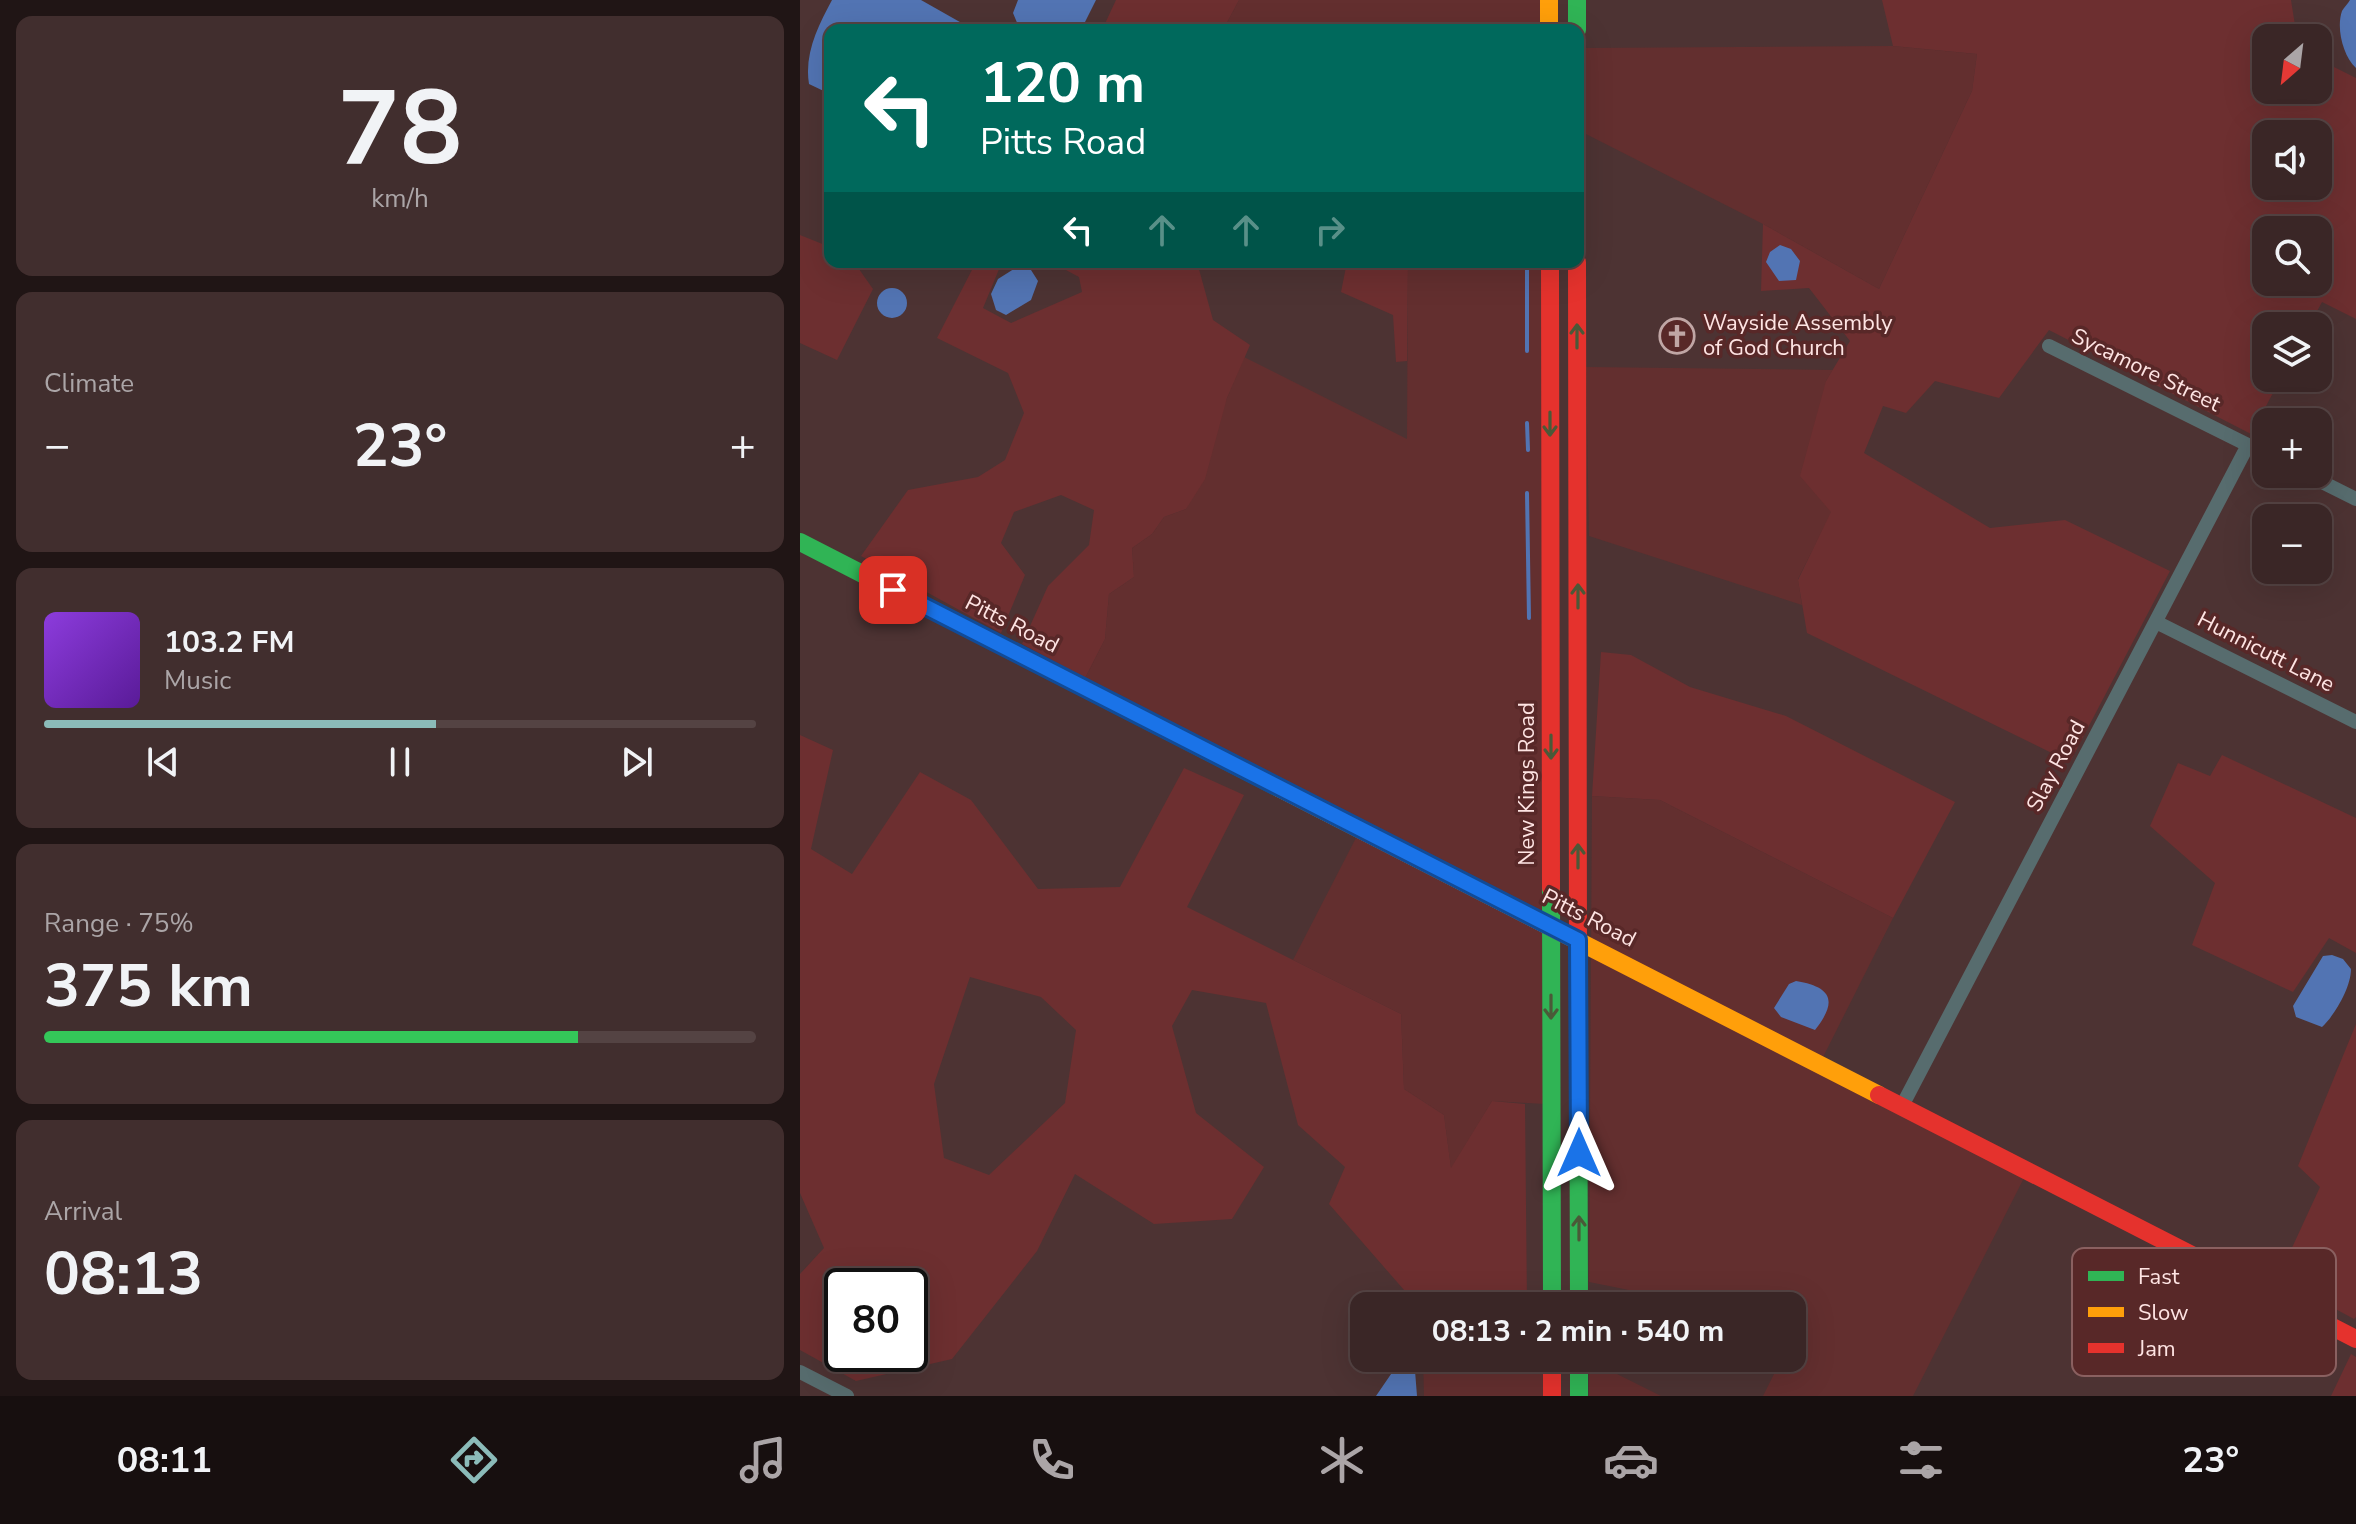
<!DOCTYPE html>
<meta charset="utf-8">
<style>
:root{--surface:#3a2626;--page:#412e2e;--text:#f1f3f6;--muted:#aba5a7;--line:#544343;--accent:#8bbbb9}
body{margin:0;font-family:"Nunito Sans",sans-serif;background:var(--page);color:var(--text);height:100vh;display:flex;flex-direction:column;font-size:30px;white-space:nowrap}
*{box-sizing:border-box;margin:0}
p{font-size:26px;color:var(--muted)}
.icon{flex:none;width:44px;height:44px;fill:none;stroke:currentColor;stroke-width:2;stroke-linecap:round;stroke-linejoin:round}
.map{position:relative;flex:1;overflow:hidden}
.details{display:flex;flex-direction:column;gap:16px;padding:16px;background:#201515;width:800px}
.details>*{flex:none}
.guide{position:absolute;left:24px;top:24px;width:760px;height:244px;border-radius:16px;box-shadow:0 8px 32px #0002,0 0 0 2px var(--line);background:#00695c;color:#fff;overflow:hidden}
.needle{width:52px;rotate:208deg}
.tools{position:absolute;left:1452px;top:24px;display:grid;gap:16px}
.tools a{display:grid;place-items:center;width:80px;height:80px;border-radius:16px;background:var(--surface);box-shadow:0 8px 32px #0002,0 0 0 2px var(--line);font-size:40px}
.speed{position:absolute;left:24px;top:1268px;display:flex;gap:16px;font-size:40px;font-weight:700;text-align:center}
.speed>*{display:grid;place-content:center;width:104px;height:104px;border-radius:50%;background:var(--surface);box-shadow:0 8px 32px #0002,0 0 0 2px var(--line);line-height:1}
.speed .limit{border:4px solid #111;border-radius:12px;background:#fff;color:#111}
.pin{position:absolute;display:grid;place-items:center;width:68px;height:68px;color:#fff;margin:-34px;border-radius:16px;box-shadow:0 4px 12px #0006}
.me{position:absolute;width:88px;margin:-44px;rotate:0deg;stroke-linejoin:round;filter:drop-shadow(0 0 6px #0008)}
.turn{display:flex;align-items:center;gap:28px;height:168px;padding:0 24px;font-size:36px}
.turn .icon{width:104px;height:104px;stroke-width:2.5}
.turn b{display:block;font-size:56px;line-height:68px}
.lanes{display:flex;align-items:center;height:76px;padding:0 24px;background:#0003;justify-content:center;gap:40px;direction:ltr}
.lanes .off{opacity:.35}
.big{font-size:60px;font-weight:700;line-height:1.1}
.details .tile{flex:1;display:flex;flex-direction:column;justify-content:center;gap:12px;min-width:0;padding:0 28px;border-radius:16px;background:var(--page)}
.details .dial{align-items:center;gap:0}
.dial b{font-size:104px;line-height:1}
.song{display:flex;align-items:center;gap:24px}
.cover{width:96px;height:96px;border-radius:12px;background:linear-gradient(135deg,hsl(270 70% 55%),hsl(270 70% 35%))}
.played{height:8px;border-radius:4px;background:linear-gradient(90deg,var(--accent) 55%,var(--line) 55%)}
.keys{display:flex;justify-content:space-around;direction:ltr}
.heat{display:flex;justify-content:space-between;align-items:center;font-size:44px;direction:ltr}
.charge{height:12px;border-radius:6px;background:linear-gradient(90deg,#34c759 75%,var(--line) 0)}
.trip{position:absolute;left:550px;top:1292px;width:456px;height:80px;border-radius:16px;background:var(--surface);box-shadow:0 8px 32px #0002,0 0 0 2px var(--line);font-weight:700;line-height:80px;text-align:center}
.tabs{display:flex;height:128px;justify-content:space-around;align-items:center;background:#170f0f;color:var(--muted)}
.tabs .icon{width:56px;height:56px}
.tabs .on{color:var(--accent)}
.tabs b{font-size:36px;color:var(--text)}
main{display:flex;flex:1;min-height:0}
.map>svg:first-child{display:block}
.built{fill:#632f2f}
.green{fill:#6d2f30;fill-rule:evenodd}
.water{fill:#5274b3}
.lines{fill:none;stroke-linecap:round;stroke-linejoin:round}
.stream{stroke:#5274b3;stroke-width:4}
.street{stroke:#576c6e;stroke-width:14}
.fast{stroke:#30b455;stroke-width:18}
.slow{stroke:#ff9f0a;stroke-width:18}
.jam{stroke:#e5322d;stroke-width:18}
.oneway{stroke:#4a5938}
.route-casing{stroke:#114b97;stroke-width:20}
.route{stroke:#1a73e8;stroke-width:14}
.labels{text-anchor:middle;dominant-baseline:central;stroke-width:7;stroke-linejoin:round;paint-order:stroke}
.poi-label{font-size:22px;fill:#fee4e3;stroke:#582828;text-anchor:start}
.street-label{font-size:22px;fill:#fee4e3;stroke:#582828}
.key{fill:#582828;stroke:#8a6060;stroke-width:2}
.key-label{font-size:22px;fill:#fee4e3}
</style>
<main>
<section class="details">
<div class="tile dial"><b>78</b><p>km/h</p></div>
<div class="tile"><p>Climate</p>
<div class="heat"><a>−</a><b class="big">23°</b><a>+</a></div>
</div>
<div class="tile">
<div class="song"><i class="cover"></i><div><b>103.2 FM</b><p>Music</p></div></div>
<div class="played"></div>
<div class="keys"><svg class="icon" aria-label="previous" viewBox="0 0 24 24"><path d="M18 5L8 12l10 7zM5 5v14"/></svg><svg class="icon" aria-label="pause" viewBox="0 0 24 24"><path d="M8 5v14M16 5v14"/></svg><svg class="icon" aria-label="next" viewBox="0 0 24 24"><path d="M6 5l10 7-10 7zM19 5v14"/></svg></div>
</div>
<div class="tile"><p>Range · 75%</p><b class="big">375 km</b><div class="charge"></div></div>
<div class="tile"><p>Arrival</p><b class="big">08:13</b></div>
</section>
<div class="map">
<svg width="1556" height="1396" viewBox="0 0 1556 1396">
<rect width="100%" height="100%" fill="#4d3333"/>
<path class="built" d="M439 0H744V30H423Z
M1093 46 1177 54 1172 91 1079 289 963 224 784 133 785 48Z
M608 262H743L744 1104 692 1101 651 1169 644 1115 604 1089 601 1014 493 960 558 834 285 678 305 639 309 594 334 577 332 548 352 534 364 517 386 509 427 398 444 357 607 439Z
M786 367 1033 370 1026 381 1032 512 998 579 1002 605 789 536Z
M792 796 860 800 1093 918 1017 1069 1225 1176 1113 1396H963L979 1364 968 1358H992V1306H861L829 1290 789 1282Z
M623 1358H743L744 1396H624Z
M789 1360 861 1396H789Z"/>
<path class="green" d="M316 0H439L423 30H302Z
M1082 0H1491L1497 38H1466V90H1518V59L1556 78V319L1522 302 1509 326H1466V378H1481L1451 434 1249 330 1199 398 1135 381 1106 413 1083 406 1064 453 1190 528 1265 520 1370 571 1270 762 1007 633 998 580 1031 512 1000 476 1026 381 1050 341 1009 288 961 291 963 224 1079 289 1172 91 1177 54 1093 46ZM1466 134H1518V186H1466ZM1466 230H1518V282H1466Z
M0 235 30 247V262H54L73 289 37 360 0 343Z
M176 262H202L183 308 211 323 282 292 279 277 251 262H397L413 320 450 345 427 398 405 479 386 509 364 517 352 534 332 548 334 577 309 594 305 639 285 678 222 644 248 586 289 545 294 510 261 495 214 512 201 543 225 575 201 633 61 556 108 490 178 477 205 460 224 413 208 373 137 338Z
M547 262H608L607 361 596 362 593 315 541 292Z
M801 652 831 655 890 687 986 716 1155 802 1093 918 860 800 792 796Z
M0 735 33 750 11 849 52 874 120 772 171 800 238 889 320 887 384 768 444 795 387 907 601 1014 604 1089 644 1115 651 1168 692 1101 725 1104 727 1306H618L529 1204 545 1167 498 1125 466 1003 392 990 372 1026 396 1113 464 1167 432 1219 354 1224 275 1174 237 1251 152 1359 56 1381 0 1350V1274L24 1248 0 1193ZM170 977 241 997 276 1030 265 1103 189 1175 144 1158 134 1084ZM42 1286H110V1354H42Z
M1422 755 1556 818V953L1529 938 1493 992 1392 945 1415 883 1350 826 1378 763 1410 776Z
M1556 1024V1317L1554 1319 1478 1278 1520 1187 1498 1166Z
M1551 1354 1556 1357V1396H1531Z"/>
<path class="water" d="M32 0H121L174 30H30V94L9 84C4 54 18 26 32 0Z
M218 0H296L281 30H230L227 26 218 25 213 13Z
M1550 0H1556V68C1543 56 1536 28 1542 11 1544 7 1548 4 1550 0Z
M980 245 991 249 1000 261 996 280 979 281 966 262 970 252Z
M217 267 231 270 238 281 231 300 206 315 196 310 191 294 198 279Z
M77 303a15 15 0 1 1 30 0a15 15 0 1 1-30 0Z
M1532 955 1543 959 1551 969C1551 987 1535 1015 1522 1027L1496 1017 1493 1006 1523 956Z
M996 981C1032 987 1038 1001 1015 1030L981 1017 974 1008 989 984Z
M602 1358H614L617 1396H576Z"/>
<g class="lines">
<path class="stream" d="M727 262V351
M727 423 728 450
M727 493 729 618"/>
<path class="street" d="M1249 346 1466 454
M1506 474 1556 499
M1356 622 1556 722
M1102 1106 1448 445
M0 1372 47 1396"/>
<path class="fast" d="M777 0V30
M0 542 479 788
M751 888 752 1306
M778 962 779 1306
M779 1358V1396"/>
<path class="slow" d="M749 0V30
M479 788 1079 1095"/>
<path class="jam" d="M750 262 751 888
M777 262 778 962
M1079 1095 1556 1339
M752 1358V1396"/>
</g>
<defs><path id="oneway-shaft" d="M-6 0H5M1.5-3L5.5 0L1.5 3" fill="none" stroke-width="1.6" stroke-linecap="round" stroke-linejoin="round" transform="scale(2)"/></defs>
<g class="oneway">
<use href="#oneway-shaft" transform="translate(777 336) rotate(-90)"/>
<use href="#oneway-shaft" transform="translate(750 424) rotate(90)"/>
<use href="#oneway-shaft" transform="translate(778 596) rotate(-90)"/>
<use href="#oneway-shaft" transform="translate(751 747) rotate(90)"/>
<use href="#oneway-shaft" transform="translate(778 856) rotate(-90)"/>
<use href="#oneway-shaft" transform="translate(751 1007) rotate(90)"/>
<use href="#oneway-shaft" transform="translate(779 1228) rotate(-90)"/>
</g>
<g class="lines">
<defs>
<path id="route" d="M93 590 778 940 779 1153"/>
</defs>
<use href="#route" class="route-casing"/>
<use href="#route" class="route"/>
</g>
<defs>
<symbol id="church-ring" viewBox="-11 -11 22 22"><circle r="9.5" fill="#582828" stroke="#c0a6a5" stroke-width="1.5"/><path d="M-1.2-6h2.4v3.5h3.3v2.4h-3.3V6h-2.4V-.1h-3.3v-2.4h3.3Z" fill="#c0a6a5"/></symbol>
</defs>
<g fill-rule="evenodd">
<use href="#church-ring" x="857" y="316" width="40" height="40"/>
</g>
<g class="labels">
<g class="poi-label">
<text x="903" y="323">Wayside Assembly<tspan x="903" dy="25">of God Church</tspan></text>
</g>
<g class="street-label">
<text transform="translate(1346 370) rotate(26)">Sycamore Street</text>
<text transform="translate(212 624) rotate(27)">Pitts Road</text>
<text transform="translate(1466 652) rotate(27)">Hunnicutt Lane</text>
<text transform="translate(1256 766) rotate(-62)">Slay Road</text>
<text transform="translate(727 784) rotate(-90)">New Kings Road</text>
<text transform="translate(789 918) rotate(27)">Pitts Road</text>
</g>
</g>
<rect x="1272" y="1248" width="264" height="128" rx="12" class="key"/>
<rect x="1288" y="1271" width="36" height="10" fill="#30b455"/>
<rect x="1288" y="1307" width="36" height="10" fill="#ff9f0a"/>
<rect x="1288" y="1343" width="36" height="10" fill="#e5322d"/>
<g class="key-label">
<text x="1338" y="1284">Fast</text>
<text x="1338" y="1320">Slow</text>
<text x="1338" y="1356">Jam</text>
</g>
</svg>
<div class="tools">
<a><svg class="needle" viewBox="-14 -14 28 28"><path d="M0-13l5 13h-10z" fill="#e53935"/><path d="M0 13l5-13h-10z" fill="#aba5a7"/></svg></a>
<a><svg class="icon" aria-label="sound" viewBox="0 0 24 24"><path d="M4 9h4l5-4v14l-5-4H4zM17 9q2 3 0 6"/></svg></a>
<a><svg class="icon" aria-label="search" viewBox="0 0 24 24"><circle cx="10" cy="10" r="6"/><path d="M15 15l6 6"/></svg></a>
<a><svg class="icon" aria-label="layers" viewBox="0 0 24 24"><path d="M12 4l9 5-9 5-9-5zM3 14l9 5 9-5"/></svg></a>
<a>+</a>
<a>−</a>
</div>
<div class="speed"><div class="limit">80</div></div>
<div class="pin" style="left:93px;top:590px;background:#d93025"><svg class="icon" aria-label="arrive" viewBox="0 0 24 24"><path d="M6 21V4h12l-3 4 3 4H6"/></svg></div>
<svg class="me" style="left:779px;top:1153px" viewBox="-20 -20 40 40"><path d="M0-17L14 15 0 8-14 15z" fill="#1a73e8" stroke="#fff" stroke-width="4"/></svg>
<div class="trip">08:13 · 2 min · 540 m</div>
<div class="guide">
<div class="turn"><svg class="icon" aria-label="left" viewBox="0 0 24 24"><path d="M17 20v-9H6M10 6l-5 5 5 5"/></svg><div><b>120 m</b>Pitts Road</div></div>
<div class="lanes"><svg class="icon" aria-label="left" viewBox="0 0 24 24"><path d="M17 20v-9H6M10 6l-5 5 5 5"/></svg><svg class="icon off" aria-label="ahead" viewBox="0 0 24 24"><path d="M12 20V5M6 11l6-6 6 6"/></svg><svg class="icon off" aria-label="ahead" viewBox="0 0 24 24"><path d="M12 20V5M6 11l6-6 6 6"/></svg><svg class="icon off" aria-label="right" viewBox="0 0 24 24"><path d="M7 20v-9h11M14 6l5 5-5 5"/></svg></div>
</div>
</div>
</main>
<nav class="tabs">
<b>08:11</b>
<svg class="icon on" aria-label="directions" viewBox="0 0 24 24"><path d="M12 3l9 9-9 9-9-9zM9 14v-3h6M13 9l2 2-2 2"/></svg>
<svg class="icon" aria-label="music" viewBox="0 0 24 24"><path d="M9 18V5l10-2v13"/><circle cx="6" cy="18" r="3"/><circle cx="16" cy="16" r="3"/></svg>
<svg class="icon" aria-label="phone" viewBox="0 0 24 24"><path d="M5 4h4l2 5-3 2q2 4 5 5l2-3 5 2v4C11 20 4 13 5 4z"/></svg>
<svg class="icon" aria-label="climate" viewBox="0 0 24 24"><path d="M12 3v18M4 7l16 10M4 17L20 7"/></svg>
<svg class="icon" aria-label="car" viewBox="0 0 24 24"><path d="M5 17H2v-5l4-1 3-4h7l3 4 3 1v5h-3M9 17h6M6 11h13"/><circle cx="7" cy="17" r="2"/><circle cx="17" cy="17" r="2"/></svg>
<svg class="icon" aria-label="filters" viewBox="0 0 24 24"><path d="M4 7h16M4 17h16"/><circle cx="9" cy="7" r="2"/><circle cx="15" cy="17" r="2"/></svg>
<b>23°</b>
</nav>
